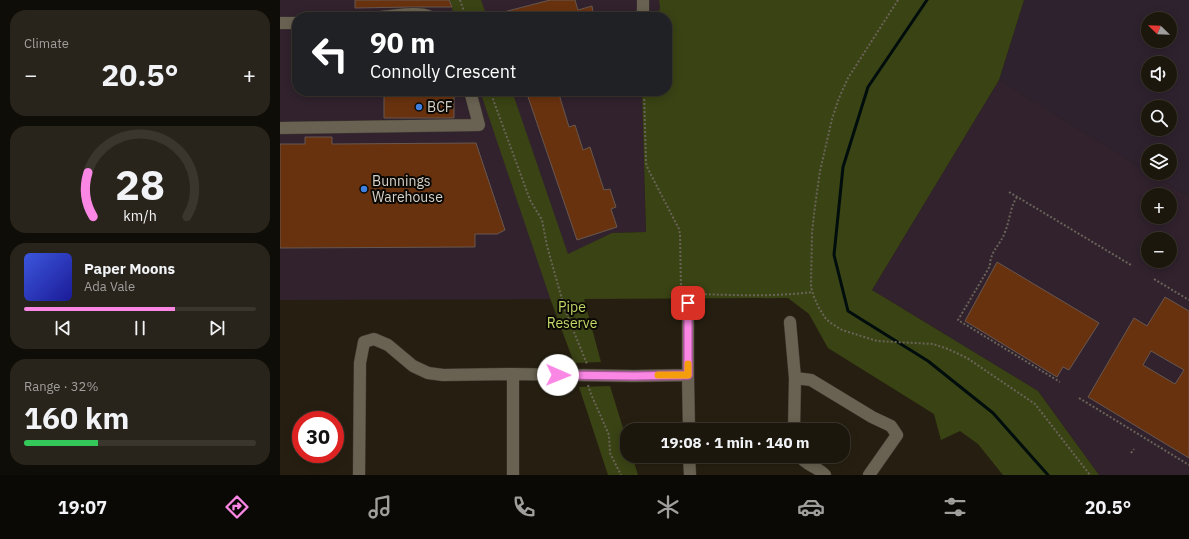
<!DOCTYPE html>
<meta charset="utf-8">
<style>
:root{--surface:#1c170d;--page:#29241b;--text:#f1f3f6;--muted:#a09f9d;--line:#3a362e;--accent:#fb87e5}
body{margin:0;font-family:"IBM Plex Sans",sans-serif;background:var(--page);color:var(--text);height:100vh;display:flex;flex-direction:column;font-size:15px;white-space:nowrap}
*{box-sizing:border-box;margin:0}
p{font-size:13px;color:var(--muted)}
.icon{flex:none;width:22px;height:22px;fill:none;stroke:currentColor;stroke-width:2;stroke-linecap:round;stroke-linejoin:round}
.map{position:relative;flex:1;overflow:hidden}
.details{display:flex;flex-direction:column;gap:10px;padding:10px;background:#0f0d07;width:280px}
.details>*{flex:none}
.top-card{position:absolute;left:12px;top:12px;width:380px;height:84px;border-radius:16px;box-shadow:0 2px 10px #0003,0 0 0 1px var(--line);background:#202124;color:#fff;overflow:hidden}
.needle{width:26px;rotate:293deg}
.controls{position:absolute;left:861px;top:12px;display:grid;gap:8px}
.controls a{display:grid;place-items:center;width:36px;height:36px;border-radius:50%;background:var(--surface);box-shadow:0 2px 10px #0003,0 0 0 1px var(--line);font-size:20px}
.speed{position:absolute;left:12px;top:411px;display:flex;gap:8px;font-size:20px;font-weight:700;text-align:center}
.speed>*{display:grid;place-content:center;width:52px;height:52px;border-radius:50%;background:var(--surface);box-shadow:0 2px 10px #0003,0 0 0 1px var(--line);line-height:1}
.speed .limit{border:6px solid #d22;background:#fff;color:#111}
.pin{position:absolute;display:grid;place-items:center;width:34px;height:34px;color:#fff;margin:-17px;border-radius:8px;box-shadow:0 2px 6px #0006}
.me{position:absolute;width:44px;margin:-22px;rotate:91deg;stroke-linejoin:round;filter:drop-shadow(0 0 3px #0008)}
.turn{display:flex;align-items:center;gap:14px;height:84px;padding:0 12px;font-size:18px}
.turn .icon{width:52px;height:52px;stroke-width:2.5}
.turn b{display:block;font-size:28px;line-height:34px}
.big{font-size:30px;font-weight:700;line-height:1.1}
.details .widget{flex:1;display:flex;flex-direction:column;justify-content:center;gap:6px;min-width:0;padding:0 14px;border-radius:16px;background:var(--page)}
.details .dial{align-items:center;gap:0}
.dial svg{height:104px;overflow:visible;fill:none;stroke:var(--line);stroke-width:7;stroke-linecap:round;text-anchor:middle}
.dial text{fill:var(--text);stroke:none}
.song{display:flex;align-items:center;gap:12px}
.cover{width:48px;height:48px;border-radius:6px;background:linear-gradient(135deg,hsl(230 70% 55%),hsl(240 70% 35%))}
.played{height:4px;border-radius:2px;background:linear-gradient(90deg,var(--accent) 65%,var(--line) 65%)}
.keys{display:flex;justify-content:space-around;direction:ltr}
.heat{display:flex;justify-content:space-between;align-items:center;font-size:22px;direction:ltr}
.charge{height:6px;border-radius:3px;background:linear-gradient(90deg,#34c759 32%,var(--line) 0)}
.trip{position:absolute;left:340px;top:423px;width:230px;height:40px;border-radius:16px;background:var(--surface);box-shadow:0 2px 10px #0003,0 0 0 1px var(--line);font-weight:700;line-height:40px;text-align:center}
.tab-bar{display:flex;height:64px;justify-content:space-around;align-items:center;background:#0b0905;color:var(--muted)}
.tab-bar .icon{width:28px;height:28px}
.tab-bar .active{color:var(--accent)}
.tab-bar b{font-size:18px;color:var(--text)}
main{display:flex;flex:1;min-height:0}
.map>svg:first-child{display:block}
.commercial{fill:#31222d;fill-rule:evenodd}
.industrial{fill:#2f222f;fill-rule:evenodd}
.green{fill:#3a4314}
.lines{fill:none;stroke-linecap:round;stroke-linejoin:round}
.stream{stroke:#010d0d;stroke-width:3}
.building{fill:#69320f;stroke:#68574f;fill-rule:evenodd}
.minor-casing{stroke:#3f3931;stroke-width:13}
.path{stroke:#6a6458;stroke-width:2;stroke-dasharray:2 2;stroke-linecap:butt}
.minor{stroke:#696252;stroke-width:12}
.route-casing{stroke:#a35895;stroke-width:10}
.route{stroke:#fb87e5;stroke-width:7}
.slow{stroke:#f59e0b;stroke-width:7}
.shop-dot{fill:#3f7fe0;stroke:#0c0905;stroke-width:1.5}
.labels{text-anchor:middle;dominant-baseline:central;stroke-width:4;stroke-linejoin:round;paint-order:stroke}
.poi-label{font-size:14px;fill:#d6d2c9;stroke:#0c0905;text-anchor:start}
.park-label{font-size:14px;fill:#c1d865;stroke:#0c0905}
</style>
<main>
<section class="details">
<div class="widget"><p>Climate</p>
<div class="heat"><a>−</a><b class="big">20.5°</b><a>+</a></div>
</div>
<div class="widget dial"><svg viewBox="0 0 100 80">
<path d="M14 69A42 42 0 1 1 86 69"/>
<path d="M14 69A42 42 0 0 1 10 35" stroke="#fb87e5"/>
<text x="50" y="56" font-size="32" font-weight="700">28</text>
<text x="50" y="72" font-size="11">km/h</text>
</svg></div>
<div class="widget">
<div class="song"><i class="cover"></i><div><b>Paper Moons</b><p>Ada Vale</p></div></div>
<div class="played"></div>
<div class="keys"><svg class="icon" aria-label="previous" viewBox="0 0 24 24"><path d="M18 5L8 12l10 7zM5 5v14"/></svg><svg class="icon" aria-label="pause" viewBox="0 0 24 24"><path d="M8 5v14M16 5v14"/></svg><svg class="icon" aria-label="next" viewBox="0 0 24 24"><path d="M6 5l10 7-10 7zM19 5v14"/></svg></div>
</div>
<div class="widget"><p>Range · 32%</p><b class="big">160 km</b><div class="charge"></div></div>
</section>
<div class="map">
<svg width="909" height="475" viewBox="0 0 909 475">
<rect width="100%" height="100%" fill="#261f11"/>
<path class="commercial" d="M0 0H379L380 7 378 17H17V91H362L366 232 332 233 303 299 0 300Z
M719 80 909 197V475H819L758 391 592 290ZM868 195H890V217H868ZM868 239H890V261H868Z"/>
<path class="industrial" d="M744 0H909V197L869 173H890V151H868V172L719 80ZM868 19H890V41H868ZM868 63H890V85H868ZM868 107H890V129H868Z"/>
<path class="green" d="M169 0H201L207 17H175Z
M379 0H744L719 80 592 290 758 391 819 475H723L698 444 680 431 661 440 654 414 548 348 529 314 508 298 304 299 321 362 294 363 270 298 200 91H232L288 254 332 233 366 232 362 91H387V17H378L380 7Z
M330 386 347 441V456H352L358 475H328L299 387Z"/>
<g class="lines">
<path class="stream" d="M647 0 588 87 563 167 554 255 568 311 648 361 713 413 768 475"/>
</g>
<path class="building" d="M75 0H169L172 7H132L75 8Z
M270 0H295L298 10 312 6 314 17H216V14Z
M104 91H173L174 96V118H104Z
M246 91H278L289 127 295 125 303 150 310 147 324 190 330 189 336 207 331 209 337 227 297 240Z
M25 137H52V144L196 143 225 230 217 234H195V247L0 248V144H25Z
M717 262 819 323 789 370 783 367 777 377 685 321Z
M885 297 909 311V458L808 397 854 318 867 326ZM871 351 904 370 895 384 863 365Z"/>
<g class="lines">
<defs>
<path id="minor" d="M101 17C116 16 136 11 151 17
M362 17 363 10V0
M0 23H17
M0 128 199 125 190 91
M408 303V375L409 430
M510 322 515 378 531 380 592 417 611 426 617 435 589 475
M233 374V475
M514 430 515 378
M409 456 410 475
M520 456C525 465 538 467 545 475
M79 475 80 363 84 342 94 339 108 345 133 366 148 373 163 375 233 374 354 376 408 375"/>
</defs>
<use href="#minor" class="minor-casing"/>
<path class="path" d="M180 0 186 17
M618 0 568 78 559 98 552 119 540 171 535 206 532 232 531 287 534 297 539 308 546 319 551 323 562 330 597 341 653 344 668 349 687 358 755 404 810 475
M210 91 250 200 262 220 267 246 285 310 307 364
M364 91 366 163 368 169 399 229 400 234 401 288 402 291 405 294
M729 192 851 265
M737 197C730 207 730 220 725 232 720 246 710 251 710 266L678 320 780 382
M874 279 909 300
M416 297V294C454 295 495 297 532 292
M308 385 311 394 329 435 330 453 341 475
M799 398 909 465
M851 453 854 449"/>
<use href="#minor" class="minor"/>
</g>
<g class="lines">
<defs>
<path id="route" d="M278 375 354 376 408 375V303"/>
</defs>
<use href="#route" class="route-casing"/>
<use href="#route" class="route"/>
<path class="slow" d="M378 375H408V364"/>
</g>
<g class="shop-dot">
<circle cx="139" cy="107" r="4"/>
<circle cx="84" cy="189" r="4"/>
</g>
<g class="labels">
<g class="poi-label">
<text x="147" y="107">BCF</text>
<text x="92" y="181">Bunnings<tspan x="92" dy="16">Warehouse</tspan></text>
</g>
<g class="park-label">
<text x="292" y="307">Pipe<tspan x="292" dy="16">Reserve</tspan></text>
</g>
</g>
</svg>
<div class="controls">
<a><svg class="needle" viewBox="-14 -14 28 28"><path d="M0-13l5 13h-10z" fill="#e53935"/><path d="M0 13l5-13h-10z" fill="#a09f9d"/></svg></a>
<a><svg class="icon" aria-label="sound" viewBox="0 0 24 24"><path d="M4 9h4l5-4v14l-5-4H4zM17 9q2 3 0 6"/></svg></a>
<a><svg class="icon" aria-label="search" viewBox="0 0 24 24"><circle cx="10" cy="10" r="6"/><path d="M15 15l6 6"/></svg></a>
<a><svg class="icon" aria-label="layers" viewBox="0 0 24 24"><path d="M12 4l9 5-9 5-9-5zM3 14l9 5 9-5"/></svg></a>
<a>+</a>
<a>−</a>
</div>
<div class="speed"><div class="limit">30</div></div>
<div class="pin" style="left:408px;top:303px;background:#d93025"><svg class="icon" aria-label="arrive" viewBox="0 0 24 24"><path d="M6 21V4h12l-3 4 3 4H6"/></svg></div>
<svg class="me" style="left:278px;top:375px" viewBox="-20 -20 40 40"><circle r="19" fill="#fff"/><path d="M0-13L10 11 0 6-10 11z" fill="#fb87e5"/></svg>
<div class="trip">19:08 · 1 min · 140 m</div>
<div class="top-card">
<div class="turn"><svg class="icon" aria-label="left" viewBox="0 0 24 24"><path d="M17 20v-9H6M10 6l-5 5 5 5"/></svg><div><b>90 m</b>Connolly Crescent</div></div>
</div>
</div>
</main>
<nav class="tab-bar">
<b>19:07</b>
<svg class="icon active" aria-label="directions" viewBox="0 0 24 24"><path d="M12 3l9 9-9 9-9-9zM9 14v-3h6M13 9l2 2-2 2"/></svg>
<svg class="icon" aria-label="music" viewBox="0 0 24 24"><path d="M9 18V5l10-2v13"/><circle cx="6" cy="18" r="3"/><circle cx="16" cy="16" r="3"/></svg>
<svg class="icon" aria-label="phone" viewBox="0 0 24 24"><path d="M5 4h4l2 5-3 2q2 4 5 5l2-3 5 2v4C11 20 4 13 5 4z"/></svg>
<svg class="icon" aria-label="climate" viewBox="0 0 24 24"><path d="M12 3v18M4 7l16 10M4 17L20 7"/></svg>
<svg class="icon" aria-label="car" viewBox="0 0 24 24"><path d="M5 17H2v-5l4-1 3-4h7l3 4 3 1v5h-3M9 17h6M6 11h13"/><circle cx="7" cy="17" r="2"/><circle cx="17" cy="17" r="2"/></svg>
<svg class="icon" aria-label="filters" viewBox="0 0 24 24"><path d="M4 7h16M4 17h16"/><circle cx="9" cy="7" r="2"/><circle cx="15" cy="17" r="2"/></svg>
<b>20.5°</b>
</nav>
